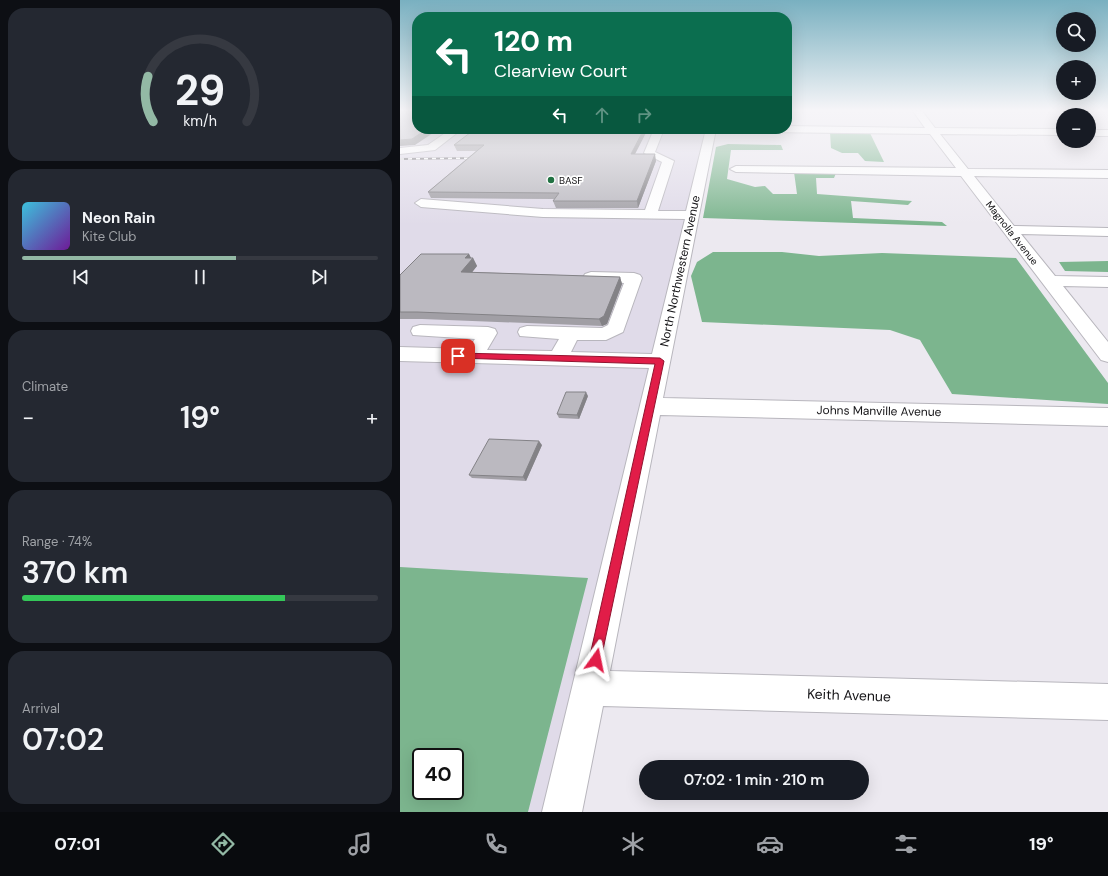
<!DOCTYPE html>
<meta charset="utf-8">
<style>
:root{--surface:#171b24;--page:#242831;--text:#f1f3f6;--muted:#9ea1a6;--line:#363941;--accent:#93b9a5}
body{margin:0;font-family:"DM Sans",sans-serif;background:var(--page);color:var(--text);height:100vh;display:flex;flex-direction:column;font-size:15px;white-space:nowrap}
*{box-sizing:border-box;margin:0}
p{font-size:13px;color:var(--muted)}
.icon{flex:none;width:22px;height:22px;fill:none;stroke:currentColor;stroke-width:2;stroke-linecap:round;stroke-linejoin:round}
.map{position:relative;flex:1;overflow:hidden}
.sheet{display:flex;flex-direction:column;gap:8px;padding:8px;background:#0d0f14;width:400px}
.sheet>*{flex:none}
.top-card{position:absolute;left:12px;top:12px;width:380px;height:122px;border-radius:16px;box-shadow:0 4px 16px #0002;background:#0b6e4f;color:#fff;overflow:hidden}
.fabs{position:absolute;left:656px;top:12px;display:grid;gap:8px}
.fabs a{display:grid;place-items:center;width:40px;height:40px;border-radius:50%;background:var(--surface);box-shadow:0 4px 16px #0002;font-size:20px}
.speed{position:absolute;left:12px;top:748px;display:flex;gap:8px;font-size:20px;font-weight:700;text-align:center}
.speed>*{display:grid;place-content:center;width:52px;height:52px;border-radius:50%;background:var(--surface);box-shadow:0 4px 16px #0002;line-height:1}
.speed .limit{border:2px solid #111;border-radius:6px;background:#fff;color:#111}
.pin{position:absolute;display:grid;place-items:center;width:34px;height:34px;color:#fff;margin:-17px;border-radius:8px;box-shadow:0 2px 6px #0006}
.me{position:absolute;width:44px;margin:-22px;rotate:12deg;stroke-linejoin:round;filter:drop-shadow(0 0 3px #0008)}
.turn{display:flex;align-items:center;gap:14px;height:84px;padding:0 16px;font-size:18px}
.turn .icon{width:52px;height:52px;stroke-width:2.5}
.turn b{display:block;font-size:28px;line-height:34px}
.lanes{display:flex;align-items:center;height:38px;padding:0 16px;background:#0003;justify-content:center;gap:20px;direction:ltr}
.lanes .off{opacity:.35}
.big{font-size:30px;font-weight:600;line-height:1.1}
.sheet .card{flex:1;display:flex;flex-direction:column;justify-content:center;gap:6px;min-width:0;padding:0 14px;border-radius:16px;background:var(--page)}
.sheet .dial{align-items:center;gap:0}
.dial svg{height:104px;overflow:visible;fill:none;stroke:var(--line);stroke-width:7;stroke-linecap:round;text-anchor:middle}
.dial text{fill:var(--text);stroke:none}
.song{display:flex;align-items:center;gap:12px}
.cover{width:48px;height:48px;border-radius:6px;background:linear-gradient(135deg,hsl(190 70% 55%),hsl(280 70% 35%))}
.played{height:4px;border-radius:2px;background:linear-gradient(90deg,var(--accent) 60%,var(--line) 60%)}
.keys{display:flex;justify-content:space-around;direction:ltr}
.heat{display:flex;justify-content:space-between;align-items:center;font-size:22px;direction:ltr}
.charge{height:6px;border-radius:3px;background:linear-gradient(90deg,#34c759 74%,var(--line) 0)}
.trip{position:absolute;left:239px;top:760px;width:230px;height:40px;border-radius:20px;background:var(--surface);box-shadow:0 4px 16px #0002;font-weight:600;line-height:40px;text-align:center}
.dock{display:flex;height:64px;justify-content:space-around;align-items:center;background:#090b0e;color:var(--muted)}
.dock .icon{width:28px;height:28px}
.dock .selected{color:var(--accent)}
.dock b{font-size:18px;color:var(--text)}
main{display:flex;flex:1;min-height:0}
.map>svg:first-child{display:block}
.built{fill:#e0dbe9;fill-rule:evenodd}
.forest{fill:#7cb58e;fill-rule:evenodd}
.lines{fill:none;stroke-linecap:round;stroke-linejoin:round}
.minor-casing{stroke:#b8b6bd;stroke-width:2}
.minor{fill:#fff;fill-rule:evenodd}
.rail-casing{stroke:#747277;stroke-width:2}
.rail{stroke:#fff;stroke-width:1.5;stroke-dasharray:4;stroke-linecap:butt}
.wall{fill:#a19fa5}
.shaded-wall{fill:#838286}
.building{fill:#bbb9c0;stroke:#838286}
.route{fill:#e11d48;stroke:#92132f}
.poi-dot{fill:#217243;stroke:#fff;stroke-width:1.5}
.labels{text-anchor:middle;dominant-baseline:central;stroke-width:3.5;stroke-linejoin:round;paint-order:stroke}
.far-poi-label{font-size:10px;fill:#131215;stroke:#fff;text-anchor:start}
.far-street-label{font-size:10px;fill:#131215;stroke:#fff}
.street-label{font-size:12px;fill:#131215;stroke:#fff}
.near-street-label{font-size:14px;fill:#131215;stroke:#fff}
</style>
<main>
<section class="sheet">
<div class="card dial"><svg viewBox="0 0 100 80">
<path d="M14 69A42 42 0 1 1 86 69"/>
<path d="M14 69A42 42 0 0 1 10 34" stroke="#93b9a5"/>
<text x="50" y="56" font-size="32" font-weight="700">29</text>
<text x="50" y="72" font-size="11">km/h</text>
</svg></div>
<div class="card">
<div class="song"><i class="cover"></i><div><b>Neon Rain</b><p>Kite Club</p></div></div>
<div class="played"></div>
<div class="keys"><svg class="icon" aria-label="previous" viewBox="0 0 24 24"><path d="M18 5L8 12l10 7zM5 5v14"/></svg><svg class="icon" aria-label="pause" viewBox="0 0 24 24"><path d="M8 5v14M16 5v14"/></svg><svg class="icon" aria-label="next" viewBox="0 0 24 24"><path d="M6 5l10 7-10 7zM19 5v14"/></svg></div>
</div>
<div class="card"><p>Climate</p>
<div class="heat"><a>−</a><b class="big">19°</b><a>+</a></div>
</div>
<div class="card"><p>Range · 74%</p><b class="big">370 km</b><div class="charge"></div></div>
<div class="card"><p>Arrival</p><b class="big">07:02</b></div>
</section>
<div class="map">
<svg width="708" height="812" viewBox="0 0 708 812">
<rect width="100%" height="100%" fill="#ece9f0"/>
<path class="built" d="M0 111 17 129H313L169 812H0ZM21 757H55V791H21Z"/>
<path class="forest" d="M430 132 470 133 484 162 465 161 458 153H442L431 148Z
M328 144 381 145 383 150H331L327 179 355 187 365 186 373 194H397L394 172 436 173 434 178H416L417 194 512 201 508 205 451 201 453 218 542 222 547 226 303 218 316 147Z
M313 252H382L419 256 482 253 616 258 708 383V404L552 394 520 340 490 330 302 322 291 276 297 262Z
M708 261V272L665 271 659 262Z
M0 567 188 578 128 812H0ZM21 757H55V791H21Z"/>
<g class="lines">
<defs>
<path id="minor" d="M513 111H522L535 128 663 129V135L540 134 568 169 708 170V178L574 176 614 226 708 228V236L621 234 655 276 708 277V287L663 286 708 342V362L701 360 561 176 336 172 330 169 336 166 556 168 530 134 358 132 353 129H387V126L525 128Z
M51 129H62L35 150 0 154V148L28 145Z
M254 129H264L255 152 274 161 258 211H286L306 129H316L263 398 708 408V426L260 415 210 671 708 684V720L203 706 182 812H142L249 368 0 361V347L67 349 75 339 13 335 11 331 13 327 20 325 88 327 95 329 97 333 87 350 152 351 159 339 120 336 118 332 120 328 127 326 202 328 208 325 224 283 185 280 183 277 185 274 191 272 234 273 240 275 242 278 223 332 206 340H177L171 352 252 354 285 219 143 217 21 207 15 203 21 199 143 209 245 210 262 162 244 153Z
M689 130H708V136H689Z"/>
</defs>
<use href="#minor" class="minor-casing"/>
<use href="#minor" class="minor"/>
<defs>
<path id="rail" d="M0 159 79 158"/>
</defs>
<use href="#rail" class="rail-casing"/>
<use href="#rail" class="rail"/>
</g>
<path class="wall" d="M75 129 235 154 256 161 238 208H156L153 201 154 199 31 198 28 192 76 151H57L54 145Z
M69 254 71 258H73L77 266 72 272 220 277 222 284 207 324 202 326 22 319H0V275Z
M188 396 179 419 159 418 157 414Z
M142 445 126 481 72 478 69 475Z"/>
<path class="shaded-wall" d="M27 129H39L15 145 0 146V140Z
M244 129H248L232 160 231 154Z
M255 154 256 161 238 208 237 201Z
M69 254 72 260 73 258 77 266 66 280 61 272 65 258Z
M220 277 222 284 207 324 202 326 199 319Z
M186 392 188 396 179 419 177 415Z
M139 441 142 445 126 481 123 477Z"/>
<path class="building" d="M0 111H17V129H27L12 139 0 140Z
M75 129H244L231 154H255L237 201H153L159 193 28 192 84 145H54Z
M21 254H69L65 258H73L61 272 220 277 204 316 199 319 17 312H0V275Z
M166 392H186L177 415 157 414Z
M89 439 139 441 123 477 69 475Z"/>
<linearGradient id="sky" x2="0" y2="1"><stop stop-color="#79b0c0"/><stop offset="0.49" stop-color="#f6f5f8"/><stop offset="1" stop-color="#f6f5f8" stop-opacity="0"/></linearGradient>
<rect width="708" height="225" fill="url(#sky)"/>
<path class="route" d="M58 353 260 358 264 361 200 664 196 666 191 664 189 660 255 364 55 358V354Z"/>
<circle class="poi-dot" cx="151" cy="180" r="4"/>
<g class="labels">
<g class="far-poi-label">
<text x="159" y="180">BASF</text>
</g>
<g class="far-street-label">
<text transform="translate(612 233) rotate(52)">Magnolia Avenue</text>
</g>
<g class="street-label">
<text transform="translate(280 271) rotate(-78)">North Northwestern Avenue</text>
<text transform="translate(479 411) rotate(1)">Johns Manville Avenue</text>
</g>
<g class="near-street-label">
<text transform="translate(449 695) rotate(2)">Keith Avenue</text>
</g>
</g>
</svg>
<div class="fabs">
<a><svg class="icon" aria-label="search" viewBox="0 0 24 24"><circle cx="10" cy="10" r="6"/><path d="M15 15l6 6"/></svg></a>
<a>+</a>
<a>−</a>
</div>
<div class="speed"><div class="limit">40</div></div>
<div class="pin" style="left:58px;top:356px;background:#d93025"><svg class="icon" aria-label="arrive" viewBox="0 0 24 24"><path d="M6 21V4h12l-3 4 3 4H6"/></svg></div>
<svg class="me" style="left:196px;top:660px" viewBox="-20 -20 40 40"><path d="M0-17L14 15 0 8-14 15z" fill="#e11d48" stroke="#fff" stroke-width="4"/></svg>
<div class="trip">07:02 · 1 min · 210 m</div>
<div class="top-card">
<div class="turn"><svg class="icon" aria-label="left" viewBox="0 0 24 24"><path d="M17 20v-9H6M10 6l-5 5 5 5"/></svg><div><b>120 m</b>Clearview Court</div></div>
<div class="lanes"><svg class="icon" aria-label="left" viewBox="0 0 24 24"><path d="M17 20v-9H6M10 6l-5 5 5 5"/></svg><svg class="icon off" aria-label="ahead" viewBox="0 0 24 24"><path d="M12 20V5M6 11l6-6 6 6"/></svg><svg class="icon off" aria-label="right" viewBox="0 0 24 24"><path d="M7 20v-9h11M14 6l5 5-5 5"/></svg></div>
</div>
</div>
</main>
<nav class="dock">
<b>07:01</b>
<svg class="icon selected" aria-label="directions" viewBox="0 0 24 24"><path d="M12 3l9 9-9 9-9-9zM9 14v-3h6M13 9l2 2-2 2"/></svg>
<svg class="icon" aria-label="music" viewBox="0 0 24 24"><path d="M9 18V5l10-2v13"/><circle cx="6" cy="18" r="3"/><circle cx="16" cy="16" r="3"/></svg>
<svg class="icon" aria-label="phone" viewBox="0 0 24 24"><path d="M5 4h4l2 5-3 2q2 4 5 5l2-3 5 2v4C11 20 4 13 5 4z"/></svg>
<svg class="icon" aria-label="climate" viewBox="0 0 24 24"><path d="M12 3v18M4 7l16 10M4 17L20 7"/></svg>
<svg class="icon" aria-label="car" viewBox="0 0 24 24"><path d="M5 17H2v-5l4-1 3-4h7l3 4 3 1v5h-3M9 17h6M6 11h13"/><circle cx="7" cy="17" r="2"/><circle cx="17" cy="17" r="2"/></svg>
<svg class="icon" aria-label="filters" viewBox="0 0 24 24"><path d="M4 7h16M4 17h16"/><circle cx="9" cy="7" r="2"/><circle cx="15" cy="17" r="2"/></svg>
<b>19°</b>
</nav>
